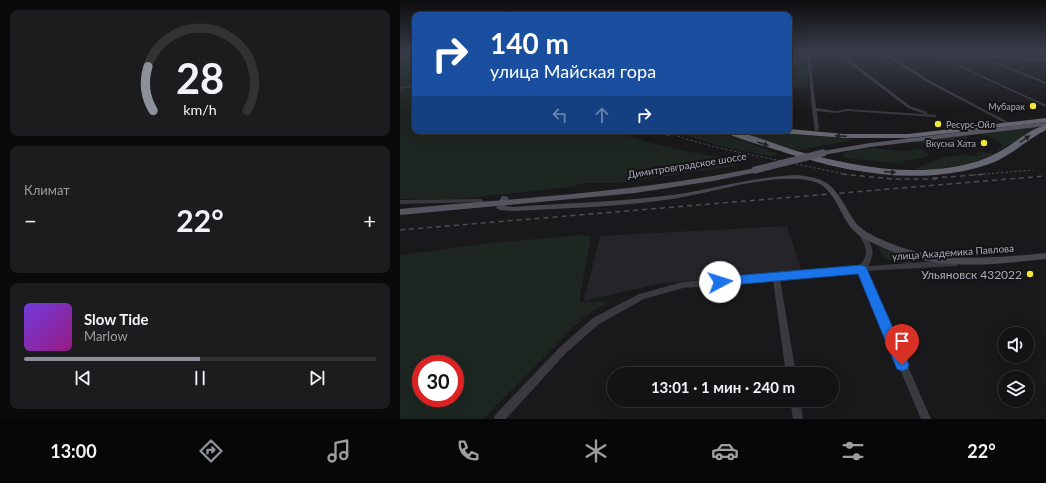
<!DOCTYPE html>
<html lang="ru">
<meta charset="utf-8">
<style>
:root{--surface:#131214;--page:#1c1b1d;--text:#f1f3f6;--muted:#9d9ea0;--line:#323234;--accent:#8c9099}
body{margin:0;font-family:Lato,sans-serif;background:var(--page);color:var(--text);height:100vh;display:flex;flex-direction:column;font-size:15px;white-space:nowrap}
*{box-sizing:border-box;margin:0}
p{font-size:13px;color:var(--muted)}
.icon{flex:none;width:22px;height:22px;fill:none;stroke:currentColor;stroke-width:2;stroke-linecap:round;stroke-linejoin:round}
.map{position:relative;flex:1;overflow:hidden}
.sheet{display:flex;flex-direction:column;gap:10px;padding:10px;background:#0a0a0b;width:400px}
.sheet>*{flex:none}
.hud{position:absolute;left:12px;top:12px;width:380px;height:122px;border-radius:8px;box-shadow:0 4px 16px #0002,0 0 0 1px var(--line);background:#1a4fa0;color:#fff;overflow:hidden}
.buttons{position:absolute;left:598px;top:327px;display:grid;gap:8px}
.buttons a{display:grid;place-items:center;width:36px;height:36px;border-radius:50%;background:var(--surface);box-shadow:0 4px 16px #0002,0 0 0 1px var(--line);font-size:20px}
.speed{position:absolute;left:12px;top:355px;display:flex;gap:8px;font-size:20px;font-weight:700;text-align:center}
.speed>*{display:grid;place-content:center;width:52px;height:52px;border-radius:50%;background:var(--surface);box-shadow:0 4px 16px #0002,0 0 0 1px var(--line);line-height:1}
.speed .limit{border:6px solid #d22;background:#fff;color:#111}
.pin{position:absolute;display:grid;place-items:center;width:34px;height:34px;color:#fff;margin:-41px -17px;border-radius:50% 50% 50% 0;rotate:-45deg;box-shadow:0 0 4px #0007}
.pin .icon{rotate:45deg}
.me{position:absolute;width:44px;margin:-22px;rotate:85deg;stroke-linejoin:round;filter:drop-shadow(0 0 3px #0008)}
.turn{display:flex;align-items:center;gap:14px;height:84px;padding:0 12px;font-size:18px}
.turn .icon{width:52px;height:52px;stroke-width:2.5}
.turn b{display:block;font-size:28px;line-height:34px}
.lanes{display:flex;align-items:center;height:38px;padding:0 12px;background:#0003;justify-content:center;gap:20px;direction:ltr}
.lanes .off{opacity:.35}
.big{font-size:30px;font-weight:700;line-height:1.1}
.sheet .widget{flex:1;display:flex;flex-direction:column;justify-content:center;gap:6px;min-width:0;padding:0 14px;border-radius:8px;background:var(--page)}
.sheet .dial{align-items:center;gap:0}
.dial svg{height:104px;overflow:visible;fill:none;stroke:var(--line);stroke-width:7;stroke-linecap:round;text-anchor:middle}
.dial text{fill:var(--text);stroke:none}
.song{display:flex;align-items:center;gap:12px}
.cover{width:48px;height:48px;border-radius:6px;background:linear-gradient(135deg,hsl(260 70% 55%),hsl(310 70% 35%))}
.played{height:4px;border-radius:2px;background:linear-gradient(90deg,var(--accent) 50%,var(--line) 50%)}
.keys{display:flex;justify-content:space-around;direction:ltr}
.heat{display:flex;justify-content:space-between;align-items:center;font-size:22px;direction:ltr}
.trip{position:absolute;left:207px;top:367px;width:232px;height:40px;border-radius:20px;background:var(--surface);box-shadow:0 4px 16px #0002,0 0 0 1px var(--line);font-weight:700;line-height:40px;text-align:center}
.dock{display:flex;height:64px;justify-content:space-around;align-items:center;background:#080708;color:var(--muted)}
.dock .icon{width:28px;height:28px}
.dock .current{color:var(--accent)}
.dock b{font-size:18px;color:var(--text)}
main{display:flex;flex:1;min-height:0}
.map>svg:first-child{display:block}
.built{fill:#252428}
.green{fill:#1e2621;fill-rule:evenodd}
.lines{fill:none;stroke-linecap:round;stroke-linejoin:round}
.street{fill:#3a3940;fill-rule:evenodd}
.secondary{fill:#484750;fill-rule:evenodd}
.primary{fill:#56555f;fill-rule:evenodd}
.highway{fill:#656571;fill-rule:evenodd}
.rail-far1{stroke:#4d4c55;stroke-width:1;stroke-dasharray:2.5 2;stroke-linecap:butt}
.rail{stroke:#4d4c55;stroke-width:1.5;stroke-dasharray:5 4;stroke-linecap:butt}
.primary-bridge{stroke:#56555f;stroke-width:7}
.oneway{fill:#242328}
.route{fill:#1a73e8;stroke:#114b97}
.poi-dot{fill:#f3e738;stroke:#141316;stroke-width:1.5}
.labels{text-anchor:middle;dominant-baseline:central;stroke-width:4;stroke-linejoin:round;paint-order:stroke}
.far-poi-label{font-size:9px;fill:#ababba;stroke:#141316;text-anchor:end}
.street-label{font-size:10px;fill:#ababba;stroke:#141316}
.near-poi-label{font-size:12px;fill:#ababba;stroke:#141316;text-anchor:end}
</style>
<main>
<section class="sheet">
<div class="widget dial"><svg viewBox="0 0 100 80">
<path d="M14 69A42 42 0 1 1 86 69"/>
<path d="M14 69A42 42 0 0 1 10 35" stroke="#8c9099"/>
<text x="50" y="56" font-size="32" font-weight="700">28</text>
<text x="50" y="72" font-size="11">km/h</text>
</svg></div>
<div class="widget"><p>Климат</p>
<div class="heat"><a>−</a><b class="big">22°</b><a>+</a></div>
</div>
<div class="widget">
<div class="song"><i class="cover"></i><div><b>Slow Tide</b><p>Marlow</p></div></div>
<div class="played"></div>
<div class="keys"><svg class="icon" aria-label="previous" viewBox="0 0 24 24"><path d="M18 5L8 12l10 7zM5 5v14"/></svg><svg class="icon" aria-label="pause" viewBox="0 0 24 24"><path d="M8 5v14M16 5v14"/></svg><svg class="icon" aria-label="next" viewBox="0 0 24 24"><path d="M6 5l10 7-10 7zM19 5v14"/></svg></div>
</div>
</section>
<div class="map">
<svg width="646" height="419" viewBox="0 0 646 419">
<rect width="100%" height="100%" fill="#19181b"/>
<path class="built" d="M387 226 402 272 263 283 184 301 200 236Z"/>
<path class="green" d="M0 52H15V131H213L254 144 295 153 334 160 335 166 219 183H187L162 188 58 199H0Z
M389 58H407L408 88 389 87Z
M637 127 606 147 599 150 597 148 602 147 603 144 583 134 575 135 574 134Z
M272 131H317L379 154 370 156 320 146Z
M335 131C376 131 417 137 458 139L394 151Z
M567 135 566 141 564 142 536 146 510 142Z
M473 148 501 151 521 149 529 154 528 156 513 160 503 161V164L445 158 441 154 452 150Z
M581 152 593 154C579 163 529 173 514 169L544 157 568 154 571 156 579 155 576 153Z
M181 235 191 236C188 259 182 281 179 303L197 301 207 303 185 316 83 419H0V255L91 243ZM21 364H55V398H21Z
M478 246 517 260 518 263C505 264 494 263 482 257Z"/>
<g class="lines">
<path class="street" d="M407 52H409L416 108 436 111 447 109 535 115 537 116 535 117 447 111 436 113 417 111 419 130 415 131 412 109Z
M443 52H445L451 61 510 106 527 112V114H525L508 108 449 63Z
M486 52H488L489 53 487 54 532 82 612 124 609 125 529 83 484 55V53H486Z
M528 52H530L535 54 646 59V61L585 58 646 82V84L583 59V57L537 55 646 105V107Z
M606 52H608L621 56 619 57Z
M15 84V86L0 89V87Z
M81 199 84 201 83 202 0 204V200Z
M457 228H461C470 243 478 250 468 266L555 260 558 261 559 263 558 265 555 266 466 271 531 419H521L459 272 380 279 396 374H386L373 280 283 288 244 299 199 324 166 353 106 419H94L95 415 160 347 193 318 239 294 283 282 459 266C472 252 464 244 456 230Z
M390 400H400L403 419H393Z"/>
<path class="secondary" d="M396 175C425 178 431 182 446 207 450 214 454 222 460 227 468 234 480 239 490 243 541 264 592 258 646 253V259C590 265 539 271 486 249 475 244 462 239 454 231 439 216 436 187 412 181 374 172 312 193 272 199 220 207 166 208 113 211L100 210 96 208 102 196H105L109 198 105 206 113 207C166 203 219 202 272 195 313 189 353 177 396 175Z"/>
<path class="primary" d="M646 122V126L470 147 423 155 419 153 423 151 470 143Z
M355 168H358L359 170 358 172 313 181 235 193 0 215V209C118 198 239 192 355 168Z"/>
<path class="highway" d="M646 118V122L508 138H445L381 133 377 131H389V129L445 134H508Z
M646 125V130C626 140 610 157 589 164 522 187 448 173 383 152 371 148 330 137 323 131 347 131 370 143 393 150 445 164 499 176 553 167 571 164 588 159 604 149 617 141 630 129 646 125Z"/>
<path class="rail-far1" d="M249 131 270 136
M265 131 286 139 319 148 449 175
M574 175 633 170"/>
<path class="rail" d="M442 174 492 179H538
M533 178 587 174
M0 230 646 176"/>
<path class="primary-bridge" d="M355 170 423 153"/>
</g>
<defs><path id="oneway-solid" d="M-6-.8H1V-3.2L6.5 0L1 3.2V.8H-6Z"/></defs>
<g class="oneway">
<use href="#oneway-solid" transform="translate(441 136) rotate(-177)"/>
<use href="#oneway-solid" transform="translate(625 139) rotate(-35)"/>
<use href="#oneway-solid" transform="translate(363 144) rotate(19)"/>
<use href="#oneway-solid" transform="translate(490 172) rotate(4)"/>
</g>
<linearGradient id="sky" x2="0" y2="1"><stop stop-color="#0e0d0f"/><stop offset="0.47" stop-color="#383d4a"/><stop offset="1" stop-color="#383d4a" stop-opacity="0"/></linearGradient>
<rect width="646" height="110" fill="url(#sky)"/>
<path class="route" d="M461 265 465 266 467 269 507 360 509 365 507 369 502 371 497 369 458 274 320 286 316 285 314 282 316 279 320 277Z"/>
<g class="poi-dot">
<circle cx="633" cy="106" r="4"/>
<circle cx="538" cy="124" r="4"/>
<circle cx="584" cy="143" r="4"/>
<circle cx="630" cy="274" r="4"/>
</g>
<g class="labels">
<g class="far-poi-label">
<text x="625" y="106">Мубарак</text>
<text x="546" y="124" text-anchor="start">Ресурс-Ойл</text>
<text x="576" y="143">Вкусна Хата</text>
</g>
<g class="street-label">
<text transform="translate(287 165) rotate(-9)">Димитровградское шоссе</text>
<text transform="translate(553 252) rotate(-4)">улица Академика Павлова</text>
</g>
<g class="near-poi-label">
<text x="622" y="274">Ульяновск 432022</text>
</g>
</g>
</svg>
<div class="buttons">
<a><svg class="icon" aria-label="sound" viewBox="0 0 24 24"><path d="M4 9h4l5-4v14l-5-4H4zM17 9q2 3 0 6"/></svg></a>
<a><svg class="icon" aria-label="layers" viewBox="0 0 24 24"><path d="M12 4l9 5-9 5-9-5zM3 14l9 5 9-5"/></svg></a>
</div>
<div class="speed"><div class="limit">30</div></div>
<div class="pin" style="left:502px;top:365px;background:#d93025"><svg class="icon" aria-label="arrive" viewBox="0 0 24 24"><path d="M6 21V4h12l-3 4 3 4H6"/></svg></div>
<svg class="me" style="left:320px;top:282px" viewBox="-20 -20 40 40"><circle r="19" fill="#fff"/><path d="M0-13L10 11 0 6-10 11z" fill="#1a73e8"/></svg>
<div class="trip">13:01 · 1 мин · 240 m</div>
<div class="hud">
<div class="turn"><svg class="icon" aria-label="right" viewBox="0 0 24 24"><path d="M7 20v-9h11M14 6l5 5-5 5"/></svg><div><b>140 m</b>улица Майская гора</div></div>
<div class="lanes"><svg class="icon off" aria-label="left" viewBox="0 0 24 24"><path d="M17 20v-9H6M10 6l-5 5 5 5"/></svg><svg class="icon off" aria-label="ahead" viewBox="0 0 24 24"><path d="M12 20V5M6 11l6-6 6 6"/></svg><svg class="icon" aria-label="right" viewBox="0 0 24 24"><path d="M7 20v-9h11M14 6l5 5-5 5"/></svg></div>
</div>
</div>
</main>
<nav class="dock">
<b>13:00</b>
<svg class="icon current" aria-label="directions" viewBox="0 0 24 24"><path d="M12 3l9 9-9 9-9-9zM9 14v-3h6M13 9l2 2-2 2"/></svg>
<svg class="icon" aria-label="music" viewBox="0 0 24 24"><path d="M9 18V5l10-2v13"/><circle cx="6" cy="18" r="3"/><circle cx="16" cy="16" r="3"/></svg>
<svg class="icon" aria-label="phone" viewBox="0 0 24 24"><path d="M5 4h4l2 5-3 2q2 4 5 5l2-3 5 2v4C11 20 4 13 5 4z"/></svg>
<svg class="icon" aria-label="climate" viewBox="0 0 24 24"><path d="M12 3v18M4 7l16 10M4 17L20 7"/></svg>
<svg class="icon" aria-label="car" viewBox="0 0 24 24"><path d="M5 17H2v-5l4-1 3-4h7l3 4 3 1v5h-3M9 17h6M6 11h13"/><circle cx="7" cy="17" r="2"/><circle cx="17" cy="17" r="2"/></svg>
<svg class="icon" aria-label="filters" viewBox="0 0 24 24"><path d="M4 7h16M4 17h16"/><circle cx="9" cy="7" r="2"/><circle cx="15" cy="17" r="2"/></svg>
<b>22°</b>
</nav>
